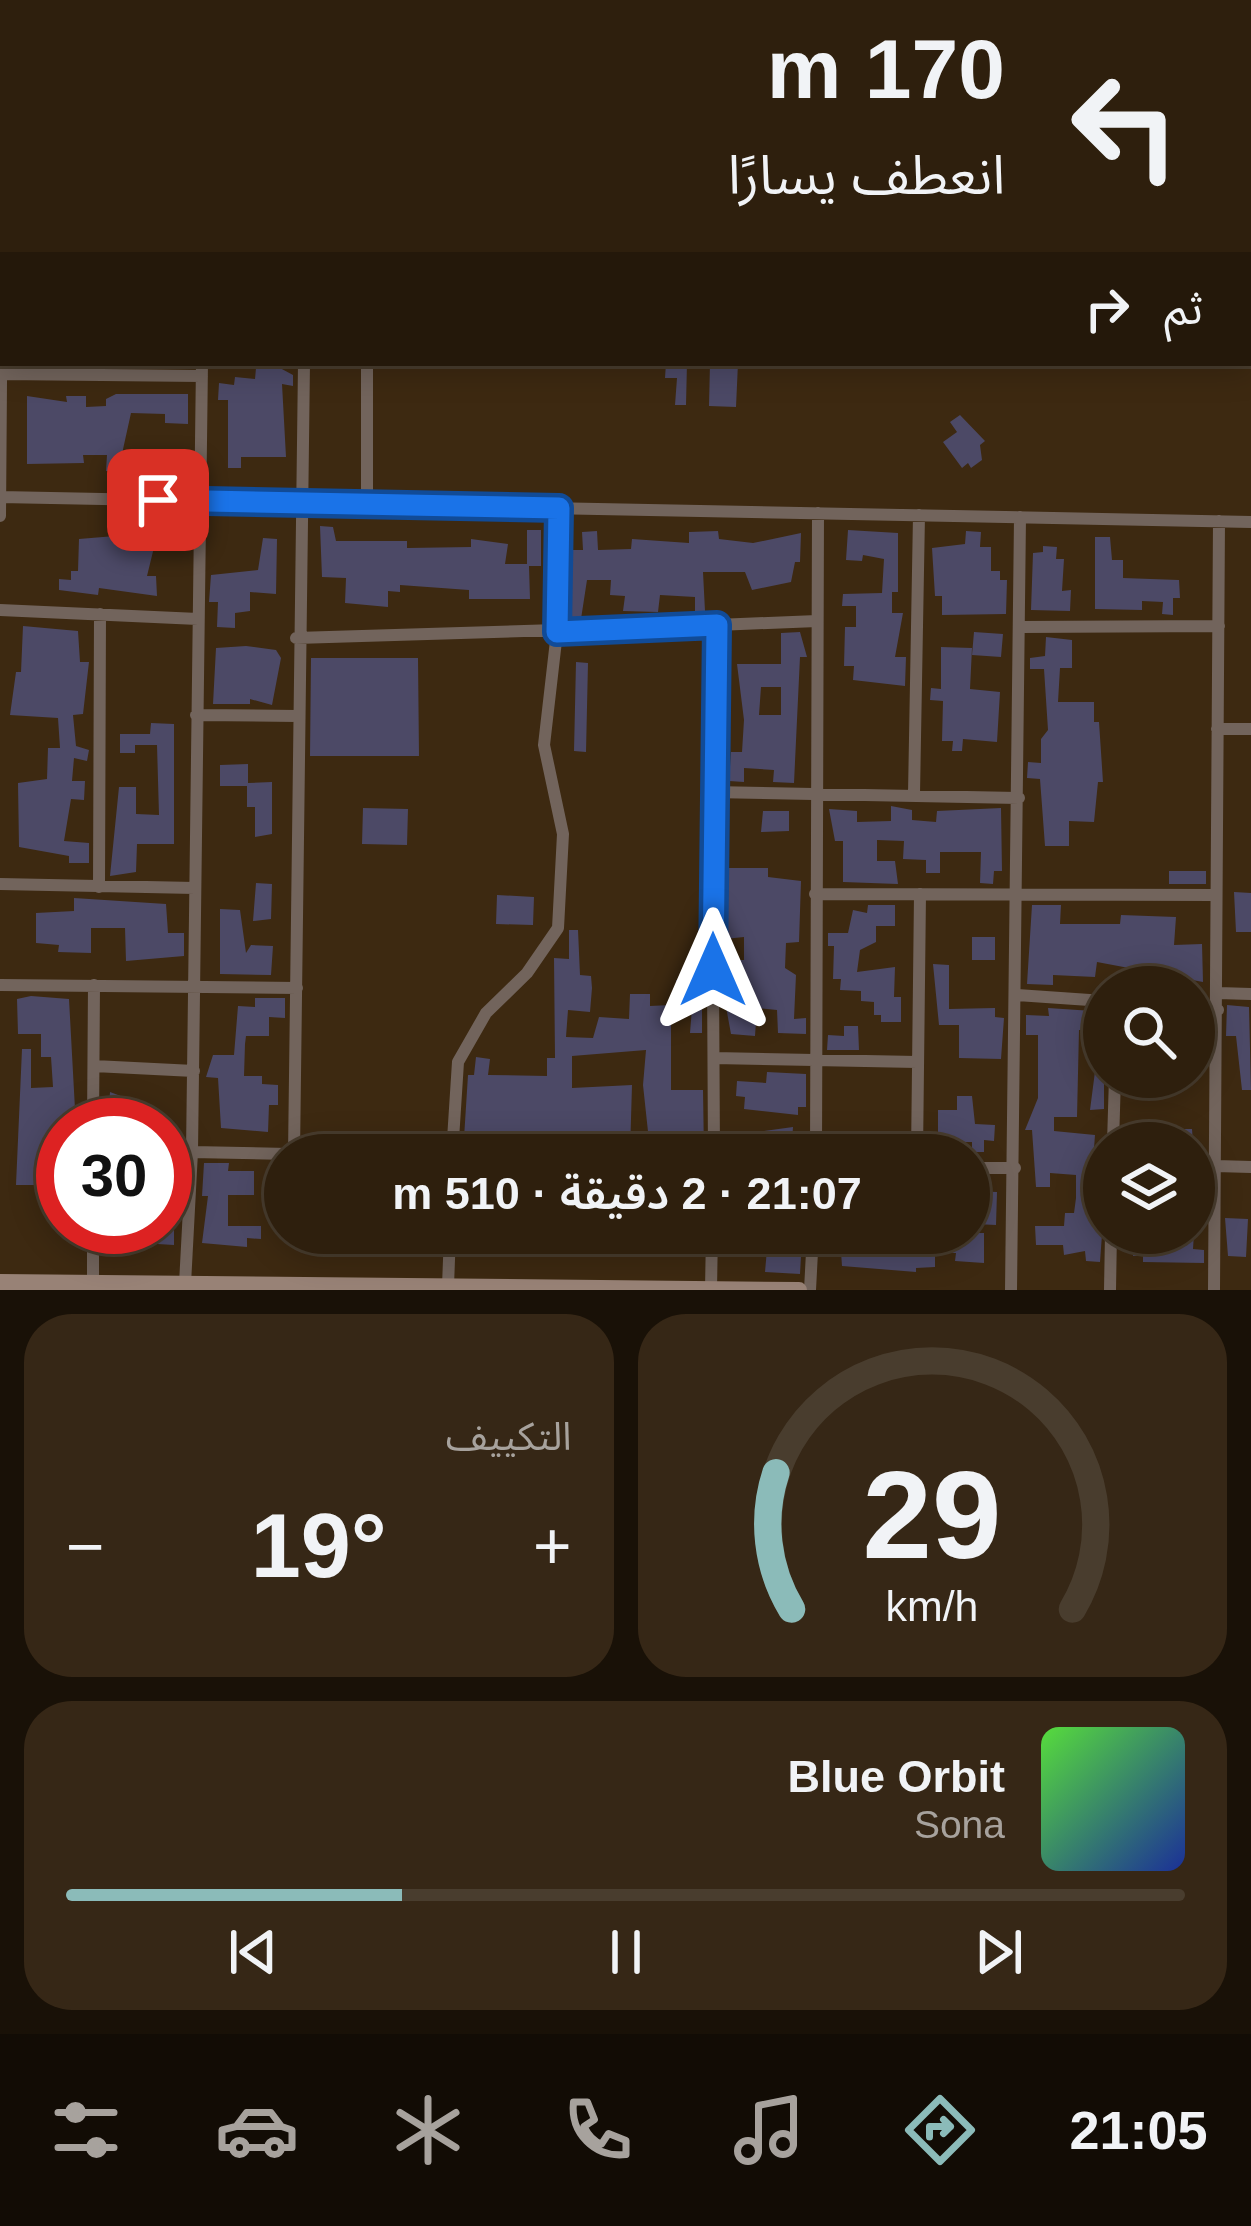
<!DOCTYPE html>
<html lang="ar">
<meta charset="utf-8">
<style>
:root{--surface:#2e1f0d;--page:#362716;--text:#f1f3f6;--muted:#a7a29d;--line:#493d2e;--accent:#8bbbb9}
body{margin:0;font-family:Helvetica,"Noto Sans Arabic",sans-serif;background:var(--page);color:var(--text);direction:rtl;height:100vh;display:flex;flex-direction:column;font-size:45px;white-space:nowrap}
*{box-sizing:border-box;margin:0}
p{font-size:39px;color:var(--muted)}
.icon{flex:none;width:66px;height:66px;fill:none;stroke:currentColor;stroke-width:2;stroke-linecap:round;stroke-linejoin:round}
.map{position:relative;height:1290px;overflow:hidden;direction:ltr}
.sheet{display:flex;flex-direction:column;gap:24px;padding:24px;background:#191107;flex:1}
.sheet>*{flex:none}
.banner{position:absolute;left:0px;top:0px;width:1251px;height:366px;box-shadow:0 6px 30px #0003,0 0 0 3px var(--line);direction:rtl;background:#2e1f0d;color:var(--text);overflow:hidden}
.tools{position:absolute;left:1083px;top:966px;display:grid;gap:24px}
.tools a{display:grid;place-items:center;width:132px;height:132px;border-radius:50%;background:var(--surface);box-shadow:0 6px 30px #0003,0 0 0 3px var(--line);font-size:60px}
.speed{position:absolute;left:36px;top:1098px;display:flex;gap:24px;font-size:60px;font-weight:700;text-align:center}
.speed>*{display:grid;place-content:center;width:156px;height:156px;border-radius:50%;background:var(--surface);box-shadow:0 6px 30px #0003,0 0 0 3px var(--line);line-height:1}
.speed .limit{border:18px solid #d22;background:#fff;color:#111}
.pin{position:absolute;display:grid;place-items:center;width:102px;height:102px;color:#fff;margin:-51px;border-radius:24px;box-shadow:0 6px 18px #0006}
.me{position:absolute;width:132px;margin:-66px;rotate:0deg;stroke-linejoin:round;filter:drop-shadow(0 0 9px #0008)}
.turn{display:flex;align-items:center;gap:42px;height:252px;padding:0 48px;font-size:54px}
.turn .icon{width:156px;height:156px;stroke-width:2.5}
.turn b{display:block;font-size:84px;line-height:102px}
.then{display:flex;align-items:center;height:114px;padding:0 48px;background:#0003;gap:24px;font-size:45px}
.big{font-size:90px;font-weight:600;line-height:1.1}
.sheet .tile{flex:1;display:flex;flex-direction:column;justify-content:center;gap:18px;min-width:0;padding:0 42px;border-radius:48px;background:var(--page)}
.sheet .dial{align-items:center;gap:0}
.dial svg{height:312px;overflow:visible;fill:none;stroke:var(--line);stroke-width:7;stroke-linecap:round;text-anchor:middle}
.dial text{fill:var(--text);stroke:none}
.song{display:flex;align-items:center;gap:36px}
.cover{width:144px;height:144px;border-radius:18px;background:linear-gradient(135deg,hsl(110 70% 55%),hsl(230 70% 35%))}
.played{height:12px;border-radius:6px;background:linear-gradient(90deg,var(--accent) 30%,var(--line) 30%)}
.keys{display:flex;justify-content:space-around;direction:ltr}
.heat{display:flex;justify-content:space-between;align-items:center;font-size:66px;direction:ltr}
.sheet .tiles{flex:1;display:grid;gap:24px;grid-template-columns:1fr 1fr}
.tile:last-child{grid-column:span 2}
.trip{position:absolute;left:264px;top:1134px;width:726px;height:120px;border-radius:60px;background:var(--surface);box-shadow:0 6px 30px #0003,0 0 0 3px var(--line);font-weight:600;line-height:120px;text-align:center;direction:rtl}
.tabs{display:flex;height:192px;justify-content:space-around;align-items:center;background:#120c05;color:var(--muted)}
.tabs .icon{width:84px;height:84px}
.tabs .selected{color:var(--accent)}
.tabs b{font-size:54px;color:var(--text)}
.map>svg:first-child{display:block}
.building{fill:#4c4966;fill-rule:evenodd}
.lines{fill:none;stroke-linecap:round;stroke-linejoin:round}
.street{stroke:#72645c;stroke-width:12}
.secondary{stroke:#988276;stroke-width:16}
.route-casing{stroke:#114b97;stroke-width:30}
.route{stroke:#1a73e8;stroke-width:21}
</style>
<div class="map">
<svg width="1251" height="1290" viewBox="0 0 1251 1290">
<rect width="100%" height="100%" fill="#3d2911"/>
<path class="building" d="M666 363H687L686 405H675L677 378H665Z
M710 363H738L736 407 709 406Z
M256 368H280L293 375V386L282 384 286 457H241V468H228V400H218L219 383 234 385 235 377 255 379Z
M116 394H188V424L165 423V414L131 413 118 472 106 471 107 455H83L84 463 27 464V396L67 402 66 396H86V407L106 406V399Z
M960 415 985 441 980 445 982 460 971 468 968 463 962 468 943 442 957 432 950 422Z
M115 522 129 523V532L157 535 147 576H156L157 596 99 588 98 595 59 590V579L71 580V571H78L79 539 115 536Z
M320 526 333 527 336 541H407V548L471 547V539L508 544 505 564H527V530H541V566H529L530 599H469V590L400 585V592L388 591V607L345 603 346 578 322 577Z
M848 530 898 533V592H892V613H903L895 657H906L905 686 853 680 854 666H844L845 627H856V606H842L843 594 882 593 884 559 863 555 862 561 846 560Z
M597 531 598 550 631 549 632 539 689 543V532L718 531 719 539 753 543 801 533 800 562H795L791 582 752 590 745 572H703L705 611H695V597L660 595 658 612 623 611 625 596 610 595 611 580H587L581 619H568L569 550H583L582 532Z
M966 531 981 532 980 547H991V571H1000V580H1007L1006 614 942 615V596H935L932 548 965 544Z
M1095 537H1110L1112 560H1123V578L1179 580 1180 598H1173V615L1162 614 1163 602 1142 601V610L1095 609Z
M263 538 277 539 276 594 250 592V611L235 613V628L217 627 218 602H209L211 575 258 570Z
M1043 546 1057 547 1056 559H1064L1062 591 1071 590 1070 611 1031 610 1033 553 1043 552Z
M23 626 78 631 80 662H89L83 714 73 715 76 746 89 750 87 761 74 758 72 781H85L84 800 71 799 64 841 89 843V863H69V856L19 847 18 783 47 779 48 748H60L58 718 10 715 16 672H21Z
M800 632 807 657H800L794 783 773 782 774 770 744 768V782L729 781 731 752H742L744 720 737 664H781V633ZM761 687H781V715H759Z
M974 632 1003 634 1001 657 972 655Z
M1046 637 1072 640V668H1060L1058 702H1094V722H1099L1103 782H1098L1094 822 1069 821V846H1045L1040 779 1027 778 1028 762 1041 763V739L1048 730 1044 669H1030V658L1045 656Z
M246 646 276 650 281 658 272 705 250 699V704H213L216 648Z
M941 647 972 648 970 689 1000 692 997 742 963 739 962 751H952L953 741H942L943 701 930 700 931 688 941 689Z
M311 658H418L419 756H310Z
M576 662 588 663 586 752 574 751Z
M151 723 174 724V844H137L136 872 110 876 119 787H136V814L159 815 157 745H135V753H120V734H150Z
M248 764V783L272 782V834L255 837V807H247V786H220V765Z
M891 806 912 810V820L936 822 937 811 1001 808 1002 871H994L993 884 980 883 981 852H940V873H926V860L903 859 904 841 877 840V861H895L898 884 843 882V841H835L829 809 857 811V822L891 821Z
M363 808 408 809 407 845 362 844Z
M763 811H789V831L761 832Z
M727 868H768V877L801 881 799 942 786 943 785 968 796 975 794 1019 806 1018V1034L778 1033 777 1010 757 1008 755 1036 731 1034 724 996V960H744V937L725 939Z
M1169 871H1206V884H1169Z
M256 883 272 884 271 919 253 921Z
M1234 892 1251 893V932H1236Z
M497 895 534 897 533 925 496 924Z
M74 898 166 904 168 933H184V956L126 961 125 928H91V953L58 952 59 945 36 943V913L74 911Z
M868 905H895V926H876V942L860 950 857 972 895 967 894 997H901V1022H881V1015H874V1002L861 1001V991L840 990 841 979H833L834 946H828V933H848L853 910 867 913Z
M1032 905H1061L1060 924H1120L1121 915 1176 917 1174 945 1202 944 1203 982 1097 962 1095 977 1053 975V985L1027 984Z
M220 909 240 910 246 953 251 945 273 946 271 975 220 974Z
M569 930H578L580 975 591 976 592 988 590 1012 568 1010 566 1037 593 1038 599 1017 629 1019 630 994H650V1006L671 1005V1090H703L704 1154 673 1153 674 1137 649 1141 643 1085 646 1050 572 1056V1088L632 1085 630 1153 590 1152 591 1140 464 1138 468 1075H474L476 1057 490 1059 488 1075 547 1076V1058H555L554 958 569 959Z
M972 937H995V960H972Z
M933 964 949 965V1009L995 1008V1017L1004 1018 1001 1059 959 1058V1025H939Z
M695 967 702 968V1033H690L692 1008 675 1007 676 980H695Z
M31 996 69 999 75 1109 71 1125H63V1204L46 1205 45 1185H16L22 1049H31V1088L53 1087 51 1057H41V1034H18L17 999Z
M255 998H285V1018L269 1017V1036H246L245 1044 244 1076H262V1084L278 1085V1105H269L268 1132 221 1128 218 1078 206 1077 213 1055H234L238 1006 255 1007Z
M1227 1005 1249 1007 1251 1090H1242L1236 1036H1226Z
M1048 1008 1093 1011V1030H1079L1077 1117H1054V1131L1095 1135 1092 1175H1099L1098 1207H1104L1100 1262 1086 1261 1085 1251 1064 1255 1063 1245H1036L1035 1226H1064L1065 1213H1074L1076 1198V1175L1050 1173V1187H1036L1032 1130H1025L1038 1098V1035H1026V1015L1049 1016Z
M844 1026H858L859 1050H827L828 1035 844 1036Z
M1097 1056H1104V1109L1090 1110Z
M767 1072 806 1074V1107H798V1115L744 1109 745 1097 736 1096 737 1081 766 1083Z
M110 1092 134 1101 132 1121 108 1120Z
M957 1096H972L975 1124 995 1125 994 1141 984 1140V1152H972V1142H938V1110H957Z
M793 1127 791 1155H738L739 1136H764V1131Z
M1158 1129H1192L1193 1143H1158Z
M204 1163H229L228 1171H254V1195H228V1226H261V1239L247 1238V1247L202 1243 208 1196H202Z
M969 1191 997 1192 996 1225 975 1224Z
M1225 1218 1248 1219 1246 1257 1228 1256Z
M141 1227 174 1228V1245L141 1243Z
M642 1233H700L699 1249 642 1243Z
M722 1233H786V1255L801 1256 800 1274 765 1272 767 1249 734 1248V1257H722Z
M984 1233V1263L955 1261 956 1253H935V1267L916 1268V1272L842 1266 841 1252H823V1234Z
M1133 1233H1194L1193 1249 1204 1250V1263L1143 1262V1256H1133Z"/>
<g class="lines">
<path class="street" d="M3 0V21
M57 3V0
M162 3V0
M259 3V0
M369 3V0
M0 46H3
M367 363V504
M1 374 202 376
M0 497 1251 522
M0 516 3 116
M0 610 198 619
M1020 627 1219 626
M296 638 717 625
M196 715 297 716
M1217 729H1251
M712 792 1019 798
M914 794 919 515
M0 884 195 888
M99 887 100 614
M815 894 1216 895
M0 985 297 988
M1218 993 1251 994
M1017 995 1104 1001
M1194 1008 1218 1010
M714 1058 917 1062
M94 1066 194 1071
M93 1125 94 985
M1113 1143 1115 1077
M192 1152 334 1155
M294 1155 304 363
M452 1155 458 1062 486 1013 527 973 558 928 563 834 544 745 557 632 559 508
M714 1155 712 792 717 625 817 621
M816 1155 818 513
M917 1155 920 894
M1216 1166 1251 1167
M969 1168H1015
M185 1284 192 1152 202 363
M93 1286V1227
M448 1286 450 1233
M711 1289 712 1233
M810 1290 813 1233
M1011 1290 1020 517
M1110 1290 1111 1233
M1214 1290 1219 521"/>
<path class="secondary" d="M0 1282 799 1290"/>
</g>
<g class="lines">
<defs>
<path id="route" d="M158 500 559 508 557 632 717 625 713 970"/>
</defs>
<use href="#route" class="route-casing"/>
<use href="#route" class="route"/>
</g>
</svg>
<div class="tools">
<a><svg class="icon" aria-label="search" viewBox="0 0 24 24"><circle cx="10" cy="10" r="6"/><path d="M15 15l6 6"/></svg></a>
<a><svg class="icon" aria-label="layers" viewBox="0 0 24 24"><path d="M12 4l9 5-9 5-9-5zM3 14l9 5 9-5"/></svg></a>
</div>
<div class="speed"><div class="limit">30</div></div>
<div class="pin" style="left:158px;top:500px;background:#d93025"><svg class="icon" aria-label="arrive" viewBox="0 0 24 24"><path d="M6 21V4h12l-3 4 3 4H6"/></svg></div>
<svg class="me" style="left:713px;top:970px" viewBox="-20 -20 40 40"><path d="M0-17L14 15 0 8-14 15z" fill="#1a73e8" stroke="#fff" stroke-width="4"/></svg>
<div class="trip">21:07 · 2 دقيقة · 510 m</div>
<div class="banner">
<div class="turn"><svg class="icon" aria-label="left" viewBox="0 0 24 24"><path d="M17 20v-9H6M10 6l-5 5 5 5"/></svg><div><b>170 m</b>انعطف يسارًا</div></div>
<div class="then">ثم<svg class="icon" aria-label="right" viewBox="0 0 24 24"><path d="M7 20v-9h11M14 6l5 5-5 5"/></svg></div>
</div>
</div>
<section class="sheet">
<div class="tiles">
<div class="tile dial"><svg viewBox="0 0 100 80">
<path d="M14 69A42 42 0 1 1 86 69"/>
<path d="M14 69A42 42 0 0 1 10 34" stroke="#8bbbb9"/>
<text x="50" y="56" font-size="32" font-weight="700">29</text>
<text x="50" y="72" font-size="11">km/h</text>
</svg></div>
<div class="tile"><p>التكييف</p>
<div class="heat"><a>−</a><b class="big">19°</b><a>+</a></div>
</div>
<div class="tile">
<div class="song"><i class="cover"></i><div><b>Blue Orbit</b><p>Sona</p></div></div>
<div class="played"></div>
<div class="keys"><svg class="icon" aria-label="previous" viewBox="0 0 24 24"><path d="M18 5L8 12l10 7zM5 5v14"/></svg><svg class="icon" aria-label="pause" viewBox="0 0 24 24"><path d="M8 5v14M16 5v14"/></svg><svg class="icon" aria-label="next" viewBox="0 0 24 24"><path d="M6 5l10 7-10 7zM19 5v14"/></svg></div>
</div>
</div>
</section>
<nav class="tabs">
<b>21:05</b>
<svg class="icon selected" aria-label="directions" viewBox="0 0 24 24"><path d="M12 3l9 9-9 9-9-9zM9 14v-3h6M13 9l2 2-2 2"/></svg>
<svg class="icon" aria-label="music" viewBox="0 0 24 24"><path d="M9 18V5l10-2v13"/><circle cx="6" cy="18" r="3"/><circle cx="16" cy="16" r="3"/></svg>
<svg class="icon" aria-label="phone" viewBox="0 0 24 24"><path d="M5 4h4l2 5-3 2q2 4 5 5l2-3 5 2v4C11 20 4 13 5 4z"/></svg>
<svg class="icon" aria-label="climate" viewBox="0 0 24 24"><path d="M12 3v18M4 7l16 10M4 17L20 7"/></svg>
<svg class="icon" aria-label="car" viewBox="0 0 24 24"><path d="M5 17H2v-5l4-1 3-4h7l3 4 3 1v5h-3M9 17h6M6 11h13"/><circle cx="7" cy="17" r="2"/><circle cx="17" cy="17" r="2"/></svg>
<svg class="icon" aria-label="filters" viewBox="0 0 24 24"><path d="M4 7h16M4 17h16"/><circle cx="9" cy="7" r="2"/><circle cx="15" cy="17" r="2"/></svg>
</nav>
